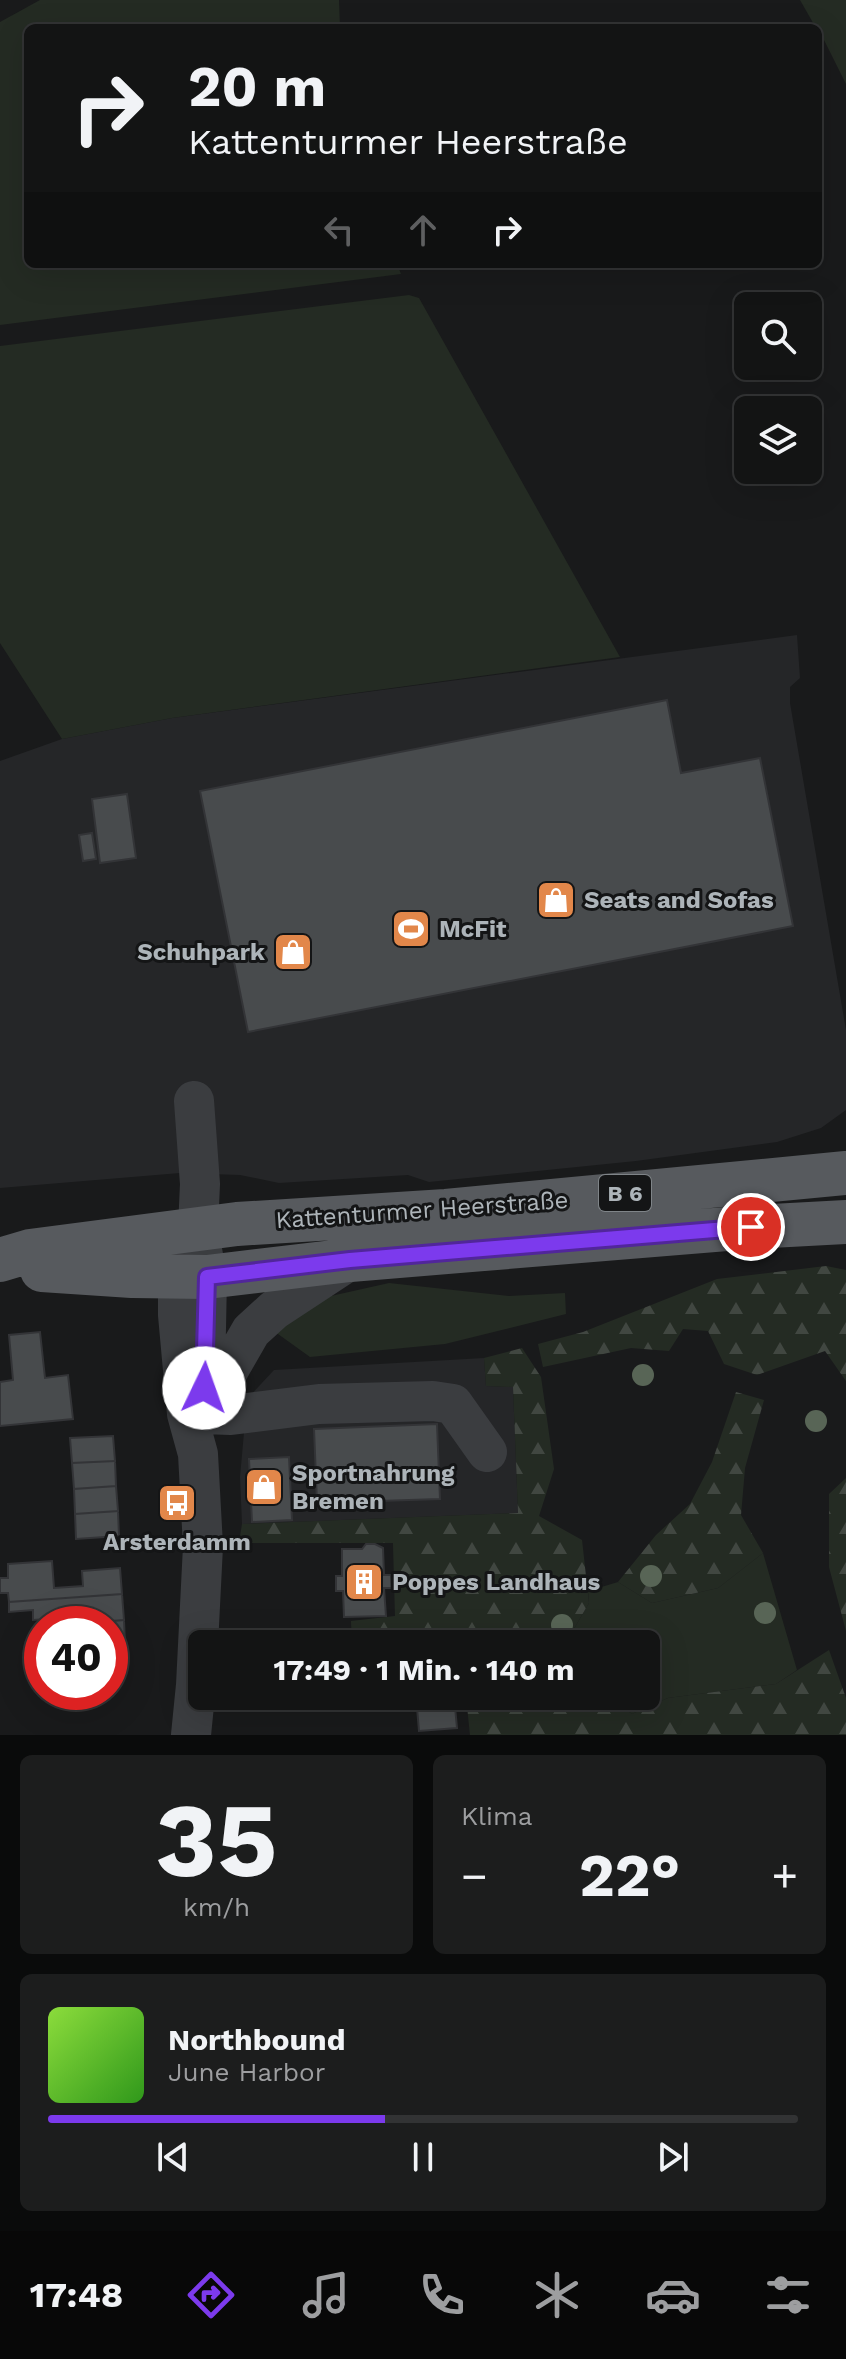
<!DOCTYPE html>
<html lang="de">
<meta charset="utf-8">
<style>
:root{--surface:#131414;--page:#1c1d1d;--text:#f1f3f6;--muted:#9d9ea0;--line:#323334;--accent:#7c3aed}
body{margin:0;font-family:"Work Sans",sans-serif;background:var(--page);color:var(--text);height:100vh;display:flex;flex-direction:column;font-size:30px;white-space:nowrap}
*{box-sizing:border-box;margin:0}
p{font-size:26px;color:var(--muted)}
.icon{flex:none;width:44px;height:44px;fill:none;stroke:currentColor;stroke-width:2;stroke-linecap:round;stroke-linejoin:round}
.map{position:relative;height:1735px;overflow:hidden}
.details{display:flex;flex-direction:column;gap:20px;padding:20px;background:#0a0b0b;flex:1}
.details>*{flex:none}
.guide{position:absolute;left:24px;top:24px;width:798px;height:244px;border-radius:12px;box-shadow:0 8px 32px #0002,0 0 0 2px var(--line);background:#131414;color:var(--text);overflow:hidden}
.fabs{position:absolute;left:734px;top:292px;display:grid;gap:16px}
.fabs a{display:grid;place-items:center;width:88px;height:88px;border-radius:12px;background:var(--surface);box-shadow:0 8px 32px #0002,0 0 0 2px var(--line);font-size:40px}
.speed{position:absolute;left:24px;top:1606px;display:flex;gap:16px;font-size:40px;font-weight:700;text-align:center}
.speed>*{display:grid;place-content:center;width:104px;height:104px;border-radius:50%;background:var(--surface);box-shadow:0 8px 32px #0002,0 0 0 2px var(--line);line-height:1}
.speed .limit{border:12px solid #d22;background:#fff;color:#111}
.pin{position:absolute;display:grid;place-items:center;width:68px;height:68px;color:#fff;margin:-34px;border:4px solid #fff;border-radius:50%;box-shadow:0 2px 8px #0007}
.me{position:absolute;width:88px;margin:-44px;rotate:3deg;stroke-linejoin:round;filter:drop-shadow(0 0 6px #0008)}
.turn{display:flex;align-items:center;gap:28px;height:168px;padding:0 32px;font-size:36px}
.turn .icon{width:104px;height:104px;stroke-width:2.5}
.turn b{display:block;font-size:56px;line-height:68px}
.lanes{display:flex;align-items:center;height:76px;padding:0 32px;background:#0003;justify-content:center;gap:40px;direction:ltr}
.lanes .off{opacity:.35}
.big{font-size:60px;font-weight:700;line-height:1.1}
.details .tile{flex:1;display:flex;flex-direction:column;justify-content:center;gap:12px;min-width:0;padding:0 28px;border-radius:12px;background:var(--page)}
.details .dial{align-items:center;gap:0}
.dial b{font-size:104px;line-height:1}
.song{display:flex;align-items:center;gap:24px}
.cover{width:96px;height:96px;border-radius:12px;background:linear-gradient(135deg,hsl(90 70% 55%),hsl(110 70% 35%))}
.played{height:8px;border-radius:4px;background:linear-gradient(90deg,var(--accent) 45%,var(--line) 45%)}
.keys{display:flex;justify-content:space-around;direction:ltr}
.heat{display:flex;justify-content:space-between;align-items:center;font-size:44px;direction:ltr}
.details .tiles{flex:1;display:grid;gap:20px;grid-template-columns:1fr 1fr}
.tile:last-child{grid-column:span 2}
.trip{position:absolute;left:188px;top:1630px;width:472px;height:80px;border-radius:12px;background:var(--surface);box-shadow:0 8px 32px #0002,0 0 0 2px var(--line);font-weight:700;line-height:80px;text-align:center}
.tab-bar{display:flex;height:128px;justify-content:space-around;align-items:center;background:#080808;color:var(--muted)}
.tab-bar .icon{width:56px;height:56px}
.tab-bar .active{color:var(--accent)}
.tab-bar b{font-size:36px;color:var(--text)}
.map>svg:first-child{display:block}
.built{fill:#252628}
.green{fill:#242b23}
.forest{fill:url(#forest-firs)}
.building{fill:#484b4d;stroke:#333437;stroke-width:2}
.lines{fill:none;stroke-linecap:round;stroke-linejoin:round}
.minor{stroke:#3b3d40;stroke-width:40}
.major{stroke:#575a5e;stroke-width:44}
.tree{fill:#586556}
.route-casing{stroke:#51269a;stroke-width:20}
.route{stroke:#7c3aed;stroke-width:14}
.labels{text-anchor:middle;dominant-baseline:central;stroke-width:6;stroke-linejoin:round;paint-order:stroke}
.shield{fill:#141516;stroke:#7f8488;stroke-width:2}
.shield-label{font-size:22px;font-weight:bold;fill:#adb4b9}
.poi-label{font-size:24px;font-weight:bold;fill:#adb4b9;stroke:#141516;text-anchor:start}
.street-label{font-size:24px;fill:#adb4b9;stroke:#141516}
</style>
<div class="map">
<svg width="846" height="1735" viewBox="0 0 846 1735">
<defs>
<pattern id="forest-firs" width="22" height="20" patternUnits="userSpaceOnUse" patternTransform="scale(2)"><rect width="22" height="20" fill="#242b23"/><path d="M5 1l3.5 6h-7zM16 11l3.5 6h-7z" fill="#414741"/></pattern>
</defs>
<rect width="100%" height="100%" fill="#191a1b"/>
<path class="built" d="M797 635 800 678 790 687V703L846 1030V1110L821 1128 777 1142 636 1161 429 1182 408 1175 279 1183 240 1175 180 1173 0 1188V761L62 739 172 718Z
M484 1358 486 1386 513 1387 518 1513 242 1524 240 1477 247 1399 274 1370Z"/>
<path class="green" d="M40 0H339L340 28H28V264H397L401 274 0 325V22Z
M800 0H846V84L818 28H816Z
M409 295 419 298 620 657 172 718 62 739 0 643V346Z
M389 1283 509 1296 565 1293 566 1314 445 1344 310 1357 271 1329 313 1300Z
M763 1553 797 1670 776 1684 668 1698 632 1714 607 1696H646V1644H565L589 1603 588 1591 618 1582 652 1603 718 1588Z"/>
<path class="forest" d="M826 1266 846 1270V1381L825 1351 757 1375 724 1364 708 1331 683 1329 669 1351 631 1348 543 1367 538 1344 583 1332 717 1279Z
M522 1348 541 1377 554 1469 539 1516 582 1540 589 1603 565 1644H352L351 1621 395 1616 393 1543H239L242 1524 518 1513 513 1387 486 1386 484 1358Z
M736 1392 764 1400 745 1468 741 1515 763 1553 718 1588 652 1603 618 1582 656 1535 690 1504 712 1462Z
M846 1478V1631L829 1567V1494Z
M829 1650 846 1698V1735H470L466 1696H607L632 1714 668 1698 776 1684Z"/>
<path class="building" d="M667 700 681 773 760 758 793 926 248 1032 200 791Z
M127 794 136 858 100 863 92 799Z
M92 833 96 859 83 861 79 835Z
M40 1332 45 1378 68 1375 73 1419 0 1426V1382L13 1380 9 1335Z
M437 1424 440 1499 317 1503 314 1429Z
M113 1436 115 1461 72 1463 70 1438Z
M289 1457 292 1520 252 1522 249 1459Z
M115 1461 116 1486 74 1489 72 1463Z
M116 1486 118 1511 75 1514 74 1489Z
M118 1511 119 1536 76 1539 75 1514Z
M366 1544H375L383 1548 384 1575H391L392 1588H384L386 1616 344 1617 343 1591H336V1576H342V1549H362Z
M52 1561 54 1588 83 1586 82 1571 120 1568 122 1594 9 1602 8 1593H0V1578H8V1564Z
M122 1594 124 1620 87 1623 86 1616 33 1620V1610L9 1612V1602Z
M124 1620 125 1644 110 1645V1624L87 1623Z
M42 1635V1650H35L34 1636Z
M125 1644 127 1671 110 1672V1645Z
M35 1650H42V1683L32 1684 31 1676 36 1675Z
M416 1696H454L457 1728 419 1731Z"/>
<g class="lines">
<path class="minor" d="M194 1101 200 1184 198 1228 207 1277 205 1379
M190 1248 178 1278V1315L187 1414 198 1454 203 1546 196 1685 191 1735
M209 1404 251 1331 274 1310 350 1260
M203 1414 231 1415 319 1404 433 1401 453 1404 487 1452"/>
<path class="major" d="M0 1260 30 1251 237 1224 446 1211 846 1173
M42 1270 132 1276 207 1277 350 1260 751 1227 846 1222"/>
</g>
<g class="tree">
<circle cx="643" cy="1375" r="11"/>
<circle cx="816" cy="1421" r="11"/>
<circle cx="651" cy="1576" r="11"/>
<circle cx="765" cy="1613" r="11"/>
<circle cx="562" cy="1625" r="11"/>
</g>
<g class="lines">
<defs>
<path id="route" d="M204 1388 207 1277 350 1260 751 1227"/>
</defs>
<use href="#route" class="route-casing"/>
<use href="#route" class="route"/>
</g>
<defs>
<symbol id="shop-square" viewBox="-11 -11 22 22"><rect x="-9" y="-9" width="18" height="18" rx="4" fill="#e2874a" stroke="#141516"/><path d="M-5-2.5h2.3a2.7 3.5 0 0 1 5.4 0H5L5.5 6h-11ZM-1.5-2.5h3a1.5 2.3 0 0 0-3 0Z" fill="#fff"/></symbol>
<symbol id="stadium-square" viewBox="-11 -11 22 22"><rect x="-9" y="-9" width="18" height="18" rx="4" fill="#e2874a" stroke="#141516"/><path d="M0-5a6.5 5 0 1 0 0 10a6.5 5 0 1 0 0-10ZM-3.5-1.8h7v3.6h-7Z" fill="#fff"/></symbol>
<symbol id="bus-square" viewBox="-11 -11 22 22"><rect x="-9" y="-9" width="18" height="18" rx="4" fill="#e2874a" stroke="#141516"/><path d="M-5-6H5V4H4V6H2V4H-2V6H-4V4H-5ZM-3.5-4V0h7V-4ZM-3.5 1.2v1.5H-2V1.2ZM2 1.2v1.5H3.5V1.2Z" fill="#fff"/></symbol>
<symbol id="building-square" viewBox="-11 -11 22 22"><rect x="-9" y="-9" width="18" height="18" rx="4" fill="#e2874a" stroke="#141516"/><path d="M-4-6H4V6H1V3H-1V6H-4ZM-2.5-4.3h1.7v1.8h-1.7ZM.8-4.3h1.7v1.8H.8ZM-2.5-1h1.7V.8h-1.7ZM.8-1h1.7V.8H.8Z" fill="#fff"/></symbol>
</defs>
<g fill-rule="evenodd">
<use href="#shop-square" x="534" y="878" width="44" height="44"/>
<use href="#stadium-square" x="389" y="907" width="44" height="44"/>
<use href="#shop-square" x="271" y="930" width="44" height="44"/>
<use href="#shop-square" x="242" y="1465" width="44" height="44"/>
<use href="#bus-square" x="155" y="1481" width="44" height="44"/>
<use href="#building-square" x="342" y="1560" width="44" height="44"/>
</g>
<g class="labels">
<rect class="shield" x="599" y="1175" width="52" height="36" rx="6"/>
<g class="shield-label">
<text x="625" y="1193">B 6</text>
</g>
<g class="poi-label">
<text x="584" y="900">Seats and Sofas</text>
<text x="439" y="929">McFit</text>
<text x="265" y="952" text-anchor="end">Schuhpark</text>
<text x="292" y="1473">Sportnahrung<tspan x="292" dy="28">Bremen</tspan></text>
<text x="177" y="1542" text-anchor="middle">Arsterdamm</text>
<text x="392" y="1582">Poppes Landhaus</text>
</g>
<g class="street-label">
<text transform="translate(422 1210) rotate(-4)">Kattenturmer Heerstraße</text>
</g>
</g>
</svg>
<div class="fabs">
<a><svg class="icon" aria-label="search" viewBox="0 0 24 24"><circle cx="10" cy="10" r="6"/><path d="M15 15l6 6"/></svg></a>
<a><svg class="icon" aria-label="layers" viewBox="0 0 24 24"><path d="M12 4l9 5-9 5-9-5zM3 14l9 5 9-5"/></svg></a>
</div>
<div class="speed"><div class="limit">40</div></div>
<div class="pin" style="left:751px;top:1227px;background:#d93025"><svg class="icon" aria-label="arrive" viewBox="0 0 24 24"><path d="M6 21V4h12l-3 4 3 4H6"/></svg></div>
<svg class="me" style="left:204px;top:1388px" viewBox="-20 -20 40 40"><circle r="19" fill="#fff"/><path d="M0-13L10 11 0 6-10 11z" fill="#7c3aed"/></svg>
<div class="trip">17:49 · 1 Min. · 140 m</div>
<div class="guide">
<div class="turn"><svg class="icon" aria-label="right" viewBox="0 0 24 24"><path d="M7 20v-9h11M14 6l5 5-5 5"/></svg><div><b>20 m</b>Kattenturmer Heerstraße</div></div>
<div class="lanes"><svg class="icon off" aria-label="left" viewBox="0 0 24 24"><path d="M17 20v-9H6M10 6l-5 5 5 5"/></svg><svg class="icon off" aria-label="ahead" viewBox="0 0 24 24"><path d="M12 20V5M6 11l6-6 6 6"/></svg><svg class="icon" aria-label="right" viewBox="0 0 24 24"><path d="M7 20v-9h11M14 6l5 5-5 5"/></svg></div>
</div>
</div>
<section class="details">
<div class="tiles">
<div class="tile dial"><b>35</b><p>km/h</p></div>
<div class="tile"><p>Klima</p>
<div class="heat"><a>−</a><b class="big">22°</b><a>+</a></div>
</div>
<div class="tile">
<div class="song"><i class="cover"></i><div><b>Northbound</b><p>June Harbor</p></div></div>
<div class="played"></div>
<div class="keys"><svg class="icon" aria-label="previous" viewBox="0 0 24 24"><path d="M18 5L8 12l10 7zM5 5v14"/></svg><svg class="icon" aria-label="pause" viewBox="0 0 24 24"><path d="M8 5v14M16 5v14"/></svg><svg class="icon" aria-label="next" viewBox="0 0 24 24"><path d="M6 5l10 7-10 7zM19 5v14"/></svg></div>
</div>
</div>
</section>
<nav class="tab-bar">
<b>17:48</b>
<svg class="icon active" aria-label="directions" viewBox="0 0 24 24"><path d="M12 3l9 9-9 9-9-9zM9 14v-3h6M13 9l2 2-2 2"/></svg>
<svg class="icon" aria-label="music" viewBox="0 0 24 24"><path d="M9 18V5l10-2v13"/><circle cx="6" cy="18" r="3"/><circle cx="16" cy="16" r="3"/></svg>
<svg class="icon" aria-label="phone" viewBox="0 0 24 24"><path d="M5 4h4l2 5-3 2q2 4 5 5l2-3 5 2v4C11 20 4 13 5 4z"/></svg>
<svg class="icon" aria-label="climate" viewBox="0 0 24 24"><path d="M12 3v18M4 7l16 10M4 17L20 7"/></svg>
<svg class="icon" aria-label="car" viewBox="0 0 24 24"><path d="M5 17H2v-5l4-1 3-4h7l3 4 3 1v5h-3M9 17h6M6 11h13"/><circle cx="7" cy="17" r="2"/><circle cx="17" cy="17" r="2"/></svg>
<svg class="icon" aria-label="filters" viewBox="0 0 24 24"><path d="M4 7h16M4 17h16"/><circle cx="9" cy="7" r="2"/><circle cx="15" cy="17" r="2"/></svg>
</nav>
